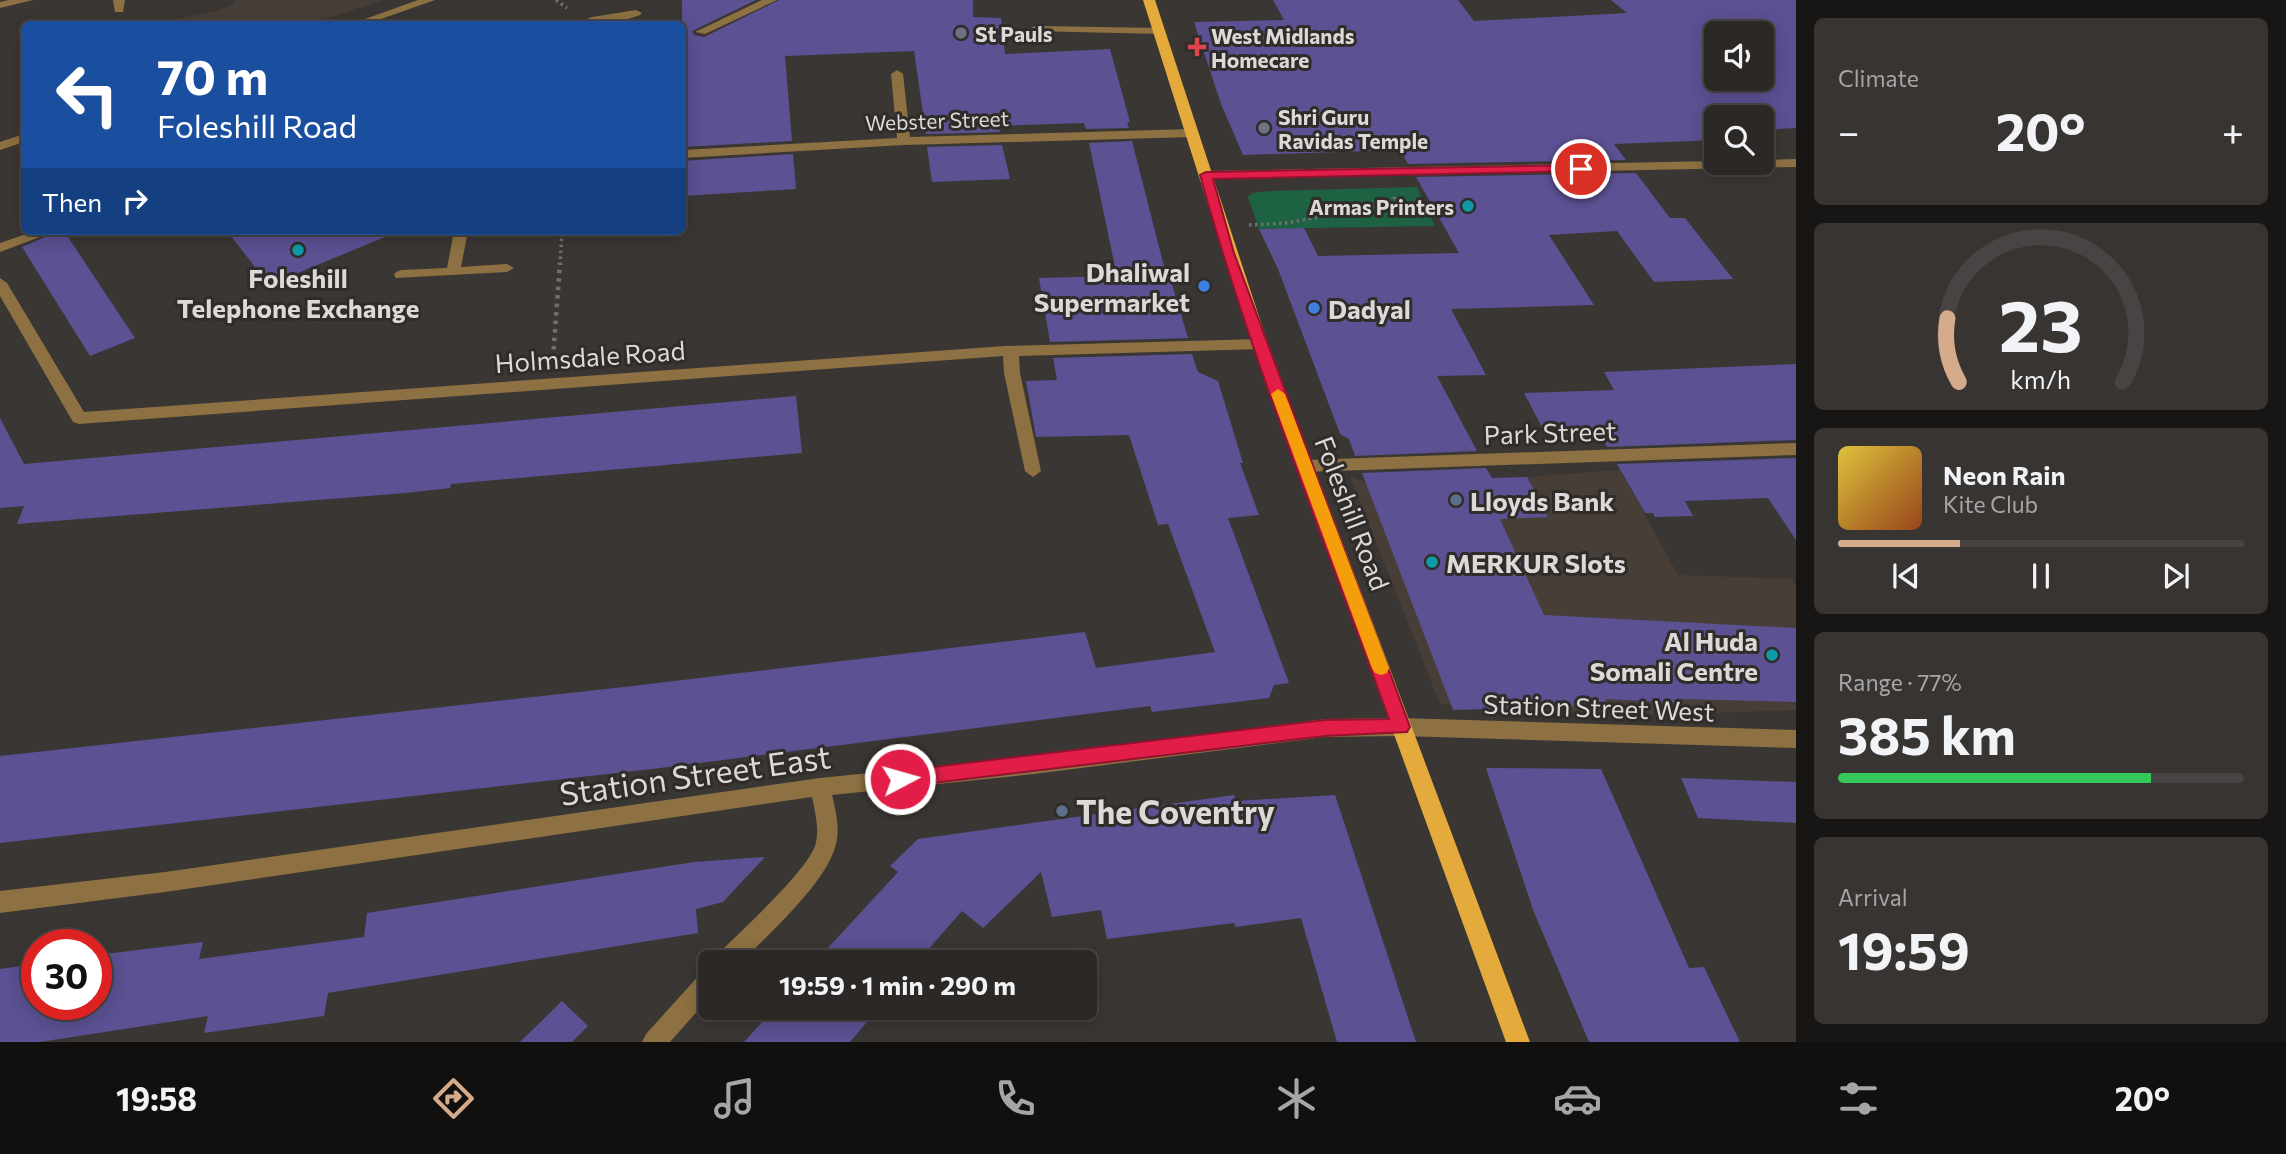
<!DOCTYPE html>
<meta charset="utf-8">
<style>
:root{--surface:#2c2826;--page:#383432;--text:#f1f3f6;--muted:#a6a6a7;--line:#484443;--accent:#d6ab8b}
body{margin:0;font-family:Commissioner,sans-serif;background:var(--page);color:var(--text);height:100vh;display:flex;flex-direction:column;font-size:26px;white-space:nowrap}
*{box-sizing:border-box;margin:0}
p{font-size:23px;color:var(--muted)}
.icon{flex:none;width:38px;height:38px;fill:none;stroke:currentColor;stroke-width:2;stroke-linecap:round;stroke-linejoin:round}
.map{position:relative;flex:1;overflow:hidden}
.sheet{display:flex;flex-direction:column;gap:18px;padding:18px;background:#181615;width:490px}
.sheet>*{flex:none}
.top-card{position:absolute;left:21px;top:21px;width:665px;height:214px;border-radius:10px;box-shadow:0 4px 18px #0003,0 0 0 2px var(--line);background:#1a4fa0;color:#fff;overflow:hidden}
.buttons{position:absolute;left:1704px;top:21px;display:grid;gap:14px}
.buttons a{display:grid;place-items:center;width:70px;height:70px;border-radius:10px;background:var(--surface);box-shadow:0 4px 18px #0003,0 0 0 2px var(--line);font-size:35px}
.speed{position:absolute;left:21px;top:929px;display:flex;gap:14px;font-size:35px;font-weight:700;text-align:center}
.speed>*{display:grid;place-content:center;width:91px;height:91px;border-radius:50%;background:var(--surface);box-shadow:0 4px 18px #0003,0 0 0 2px var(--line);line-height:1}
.speed .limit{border:10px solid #d22;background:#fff;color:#111}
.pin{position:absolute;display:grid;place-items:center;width:60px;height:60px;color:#fff;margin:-30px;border:4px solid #fff;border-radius:50%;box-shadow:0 2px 7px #0007}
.me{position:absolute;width:77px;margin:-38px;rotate:84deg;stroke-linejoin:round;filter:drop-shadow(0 0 5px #0008)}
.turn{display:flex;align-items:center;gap:24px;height:147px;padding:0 21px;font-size:32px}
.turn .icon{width:91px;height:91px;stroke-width:2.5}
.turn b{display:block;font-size:49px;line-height:60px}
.then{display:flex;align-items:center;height:66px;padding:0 21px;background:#0003;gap:14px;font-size:26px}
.big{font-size:52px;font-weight:700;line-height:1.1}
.sheet .tile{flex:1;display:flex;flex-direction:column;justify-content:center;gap:10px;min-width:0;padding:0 24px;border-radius:10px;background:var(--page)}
.sheet .dial{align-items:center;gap:0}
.dial svg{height:182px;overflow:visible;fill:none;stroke:var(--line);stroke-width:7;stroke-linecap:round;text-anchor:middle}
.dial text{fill:var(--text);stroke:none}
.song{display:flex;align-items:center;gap:21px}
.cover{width:84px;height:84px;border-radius:10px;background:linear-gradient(135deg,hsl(50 70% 55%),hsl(20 70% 35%))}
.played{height:7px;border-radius:4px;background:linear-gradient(90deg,var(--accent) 30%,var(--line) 30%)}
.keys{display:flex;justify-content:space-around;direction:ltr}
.heat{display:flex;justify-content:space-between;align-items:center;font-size:38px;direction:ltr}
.charge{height:10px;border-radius:5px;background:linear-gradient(90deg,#34c759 77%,var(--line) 0)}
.trip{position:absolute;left:698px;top:950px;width:399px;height:70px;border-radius:10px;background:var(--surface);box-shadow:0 4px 18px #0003,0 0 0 2px var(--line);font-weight:700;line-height:70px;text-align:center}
.menu{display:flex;height:112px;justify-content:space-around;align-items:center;background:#12100f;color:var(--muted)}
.menu .icon{width:49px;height:49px}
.menu .active{color:var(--accent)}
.menu b{font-size:32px;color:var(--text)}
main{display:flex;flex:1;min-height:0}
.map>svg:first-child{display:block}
.built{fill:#483e38}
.green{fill:#1d6242}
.building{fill:#5b5193;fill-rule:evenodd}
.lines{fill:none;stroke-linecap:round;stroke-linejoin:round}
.path-far1{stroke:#736f6d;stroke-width:3.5;stroke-dasharray:2.5 3.5;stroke-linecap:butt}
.path{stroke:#736f6d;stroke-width:4.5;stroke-dasharray:3.5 5;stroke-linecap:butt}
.minor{fill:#8d7142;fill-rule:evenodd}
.major{fill:#e4aa3b;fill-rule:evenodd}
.route{fill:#e11d48;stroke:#92132f;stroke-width:2}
.slow{fill:#f59e0b}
.worship-dot{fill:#6b7280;stroke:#2f2c29;stroke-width:2.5}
.health-dot{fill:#e0444e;stroke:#2f2c29;stroke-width:2.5}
.culture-dot{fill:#0f9aa8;stroke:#2f2c29;stroke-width:2.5}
.shop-dot{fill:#3f7fe0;stroke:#2f2c29;stroke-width:2.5}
.service-dot{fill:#5c6f8a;stroke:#2f2c29;stroke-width:2.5}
.labels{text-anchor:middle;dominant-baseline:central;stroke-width:6;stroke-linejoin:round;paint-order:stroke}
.far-poi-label{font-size:21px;font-weight:bold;fill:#dcd9d8;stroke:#2f2c29;text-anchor:start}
.far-street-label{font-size:21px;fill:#dcd9d8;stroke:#2f2c29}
.poi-label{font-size:26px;font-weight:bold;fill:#dcd9d8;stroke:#2f2c29;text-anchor:start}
.street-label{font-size:26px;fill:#dcd9d8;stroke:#2f2c29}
.near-street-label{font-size:32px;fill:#dcd9d8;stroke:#2f2c29}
.near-poi-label{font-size:32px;font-weight:bold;fill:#dcd9d8;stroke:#2f2c29;text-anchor:start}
</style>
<main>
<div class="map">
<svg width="1796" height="1042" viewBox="0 0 1796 1042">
<rect width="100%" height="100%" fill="#3a3633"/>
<path class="built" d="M235 0H384L310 24H152L219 10 235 4Z
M1620 470 1678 575 1792 579 1796 588V710L1631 716 1440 704 1350 477 1365 482 1527 477Z"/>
<path class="green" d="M1417 187 1435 226 1259 229 1248 197 1252 193 1270 191Z"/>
<path class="building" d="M682 0H756L692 31 694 35 704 37 779 0H973V17L1001 18 1005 54 1110 49 1130 122H1127L1129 128 1086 129 1084 123 998 126 1000 132 926 134 914 51 785 56 792 141 682 147Z
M1273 0H1458L1474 21 1627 13 1611 0H1796V128L1762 130V117H1717V140L1614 144 1626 160 1408 164 1400 150 1243 155 1221 104 1194 22 1284 20ZM1717 33H1762V79H1717Z
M1132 141 1166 274H1169L1188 338 1050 342 1039 278 1117 276 1089 143Z
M1002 145 1010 179 932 182 927 147Z
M793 154 796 189 682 196V161Z
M1636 173 1670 218H1685L1733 279 1654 282 1617 231 1549 235 1594 305 1451 309 1486 375 1437 376 1477 451 1355 456 1349 439 1340 434 1278 269 1259 229 1304 228 1318 256 1459 253 1416 177Z
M59 231H64L135 338 90 356 22 247Z
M227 231H397V232L269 285Z
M1192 354 1198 372 1218 381 1243 463H1240L1259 515 1228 518 1289 683 1274 685 1269 698 1152 712 1150 706 652 769 0 843V756L624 687 1085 632 1096 668 1215 652 1168 524 1158 525 1129 435 1036 437 1026 381 1057 380 1053 358Z
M1796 364V440L1607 447 1596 428 1543 429 1524 393 1614 390 1604 372Z
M796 396 802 453 451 484 450 488 406 493 17 524 24 506 0 508V418L24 464Z
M1796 458V540L1768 498 1685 501 1693 516 1655 517 1653 513H1645L1617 464Z
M1486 468 1492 478 1527 477 1548 517 1500 519 1544 615 1796 628V702L1681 699 1683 703 1605 699 1608 705 1453 710 1362 473Z
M1486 768 1601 769 1689 968 1704 967 1740 1042H1589L1533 910Z
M1681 778 1796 782V823L1698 818Z
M1234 795 1236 801 1335 795 1416 1042H1337L1301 918 1236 927 1234 923 1107 939 1101 910 1052 917 1041 872 983 928 962 911 917 962H815L898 872 890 866 918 839Z
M765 857 723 902 696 909 698 933 328 993 324 1016 204 1033 208 1016 40 1042H0V969L37 964V1004H96V955L203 942 199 959 364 937 367 913 694 862Z
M562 1001 588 1026 572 1042H520Z
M775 1008H879L850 1042H744Z"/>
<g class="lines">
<path class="path-far1" d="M556 0 567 8
M1249 225 1286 223 1392 204 1396 194
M560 265 562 231"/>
<path class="path" d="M553 358 560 263"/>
<path class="minor" d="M9 0H33L0 8V2Z
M113 0H125L123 12H115Z
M418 0H435L367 24H351Z
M762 0H777L705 34 695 32Z
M636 10 642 13 640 15C624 21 593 29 579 22L592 17Z
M1035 26 1160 28 1166 31 1160 34 1031 31 1029 29Z
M897 70 903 74 910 137 1192 129 1198 133 1192 137 904 145 682 158V150L897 138 891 74Z
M24 134V142L0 150V142Z
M1796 159V167L1206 179 1199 175 1206 171 1717 161 1762 163V160Z
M35 231H56L0 252V243Z
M454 231H468L461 267 507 264 514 268 507 272 396 278 394 275 396 272 401 270 447 268Z
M0 278 7 283 84 412 1005 346 1260 339 1268 344 1260 349 1019 356 1020 373 1041 471 1033 477 1025 471 1004 373 1003 356 79 424 73 422 0 296Z
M1796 443V455L1305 472 1297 466 1305 460Z
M1401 718 1796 730V748L1401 736 1325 737 1034 774 832 795C836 811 840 828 836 844 828 881 768 935 741 962H715L718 954C741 931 805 873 815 846 820 831 815 812 812 797L165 892 0 913V891L165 872 820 778 1034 756 1325 719Z
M710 968V997L670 1042H642L646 1034 702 972Z"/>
<path class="major" d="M1143 0H1155L1268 344 1530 1042H1506L1252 344Z"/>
</g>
<path class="route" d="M1581 165 1585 166V171L1213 179 1234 253 1410 727 1407 732 1325 736 900 787 894 785 891 779 894 773 900 771 1325 720 1389 719C1324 539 1251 360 1200 175L1206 172Z"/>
<path class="slow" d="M1278 389 1285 394 1389 668 1387 673 1381 675 1375 673 1372 668 1271 394Z"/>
<g class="worship-dot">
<circle cx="961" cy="33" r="7"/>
<circle cx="1264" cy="128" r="7"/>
</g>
<path class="health-dot" d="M1193.5 36.5h7v7h7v7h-7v7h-7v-7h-7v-7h7z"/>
<g class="culture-dot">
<circle cx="1468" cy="206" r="7"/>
<circle cx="298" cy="250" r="7"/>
<circle cx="1432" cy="562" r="7"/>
<circle cx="1772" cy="655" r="7"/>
</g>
<g class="shop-dot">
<circle cx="1204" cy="286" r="7"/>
<circle cx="1314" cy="308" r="7"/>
</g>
<g class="service-dot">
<circle cx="1456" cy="500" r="7"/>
<circle cx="1062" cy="811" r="7"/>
</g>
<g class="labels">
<g class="far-poi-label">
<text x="975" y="33">St Pauls</text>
<text x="1211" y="35">West Midlands<tspan x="1211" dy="24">Homecare</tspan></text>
<text x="1278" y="116">Shri Guru<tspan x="1278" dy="24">Ravidas Temple</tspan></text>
<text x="1454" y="206" text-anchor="end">Armas Printers</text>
</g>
<g class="far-street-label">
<text transform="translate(937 120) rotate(-2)">Webster Street</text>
</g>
<g class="poi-label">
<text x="1190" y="271" text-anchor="end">Dhaliwal<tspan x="1190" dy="30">Supermarket</tspan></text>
<text x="298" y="277" text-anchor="middle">Foleshill<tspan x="298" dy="30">Telephone Exchange</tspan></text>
<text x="1328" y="308">Dadyal</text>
<text x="1470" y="500">Lloyds Bank</text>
<text x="1446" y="562">MERKUR Slots</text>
<text x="1758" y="640" text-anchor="end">Al Huda<tspan x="1758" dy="30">Somali Centre</tspan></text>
</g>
<g class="street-label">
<text transform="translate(590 356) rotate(-4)">Holmsdale Road</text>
<text transform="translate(1550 432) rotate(-2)">Park Street</text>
<text transform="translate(1353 513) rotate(69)">Foleshill Road</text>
<text transform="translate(1599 707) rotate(2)">Station Street West</text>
</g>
<g class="near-street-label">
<text transform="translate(695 774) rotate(-8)">Station Street East</text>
</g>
<g class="near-poi-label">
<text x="1076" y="811">The Coventry</text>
</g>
</g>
</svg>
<div class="buttons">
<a><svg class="icon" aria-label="sound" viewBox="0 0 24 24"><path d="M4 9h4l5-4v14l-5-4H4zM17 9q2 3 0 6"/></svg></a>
<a><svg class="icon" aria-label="search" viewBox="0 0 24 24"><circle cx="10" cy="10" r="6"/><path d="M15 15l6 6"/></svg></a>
</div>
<div class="speed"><div class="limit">30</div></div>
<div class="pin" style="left:1581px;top:169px;background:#d93025"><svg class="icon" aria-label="arrive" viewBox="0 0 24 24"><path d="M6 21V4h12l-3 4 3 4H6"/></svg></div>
<svg class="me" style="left:900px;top:779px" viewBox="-20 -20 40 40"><circle r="17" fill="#e11d48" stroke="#fff" stroke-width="3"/><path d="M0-11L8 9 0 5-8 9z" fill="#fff"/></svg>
<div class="trip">19:59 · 1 min · 290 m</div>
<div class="top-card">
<div class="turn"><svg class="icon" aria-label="left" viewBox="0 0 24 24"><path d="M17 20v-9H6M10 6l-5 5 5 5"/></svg><div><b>70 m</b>Foleshill Road</div></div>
<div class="then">Then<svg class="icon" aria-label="right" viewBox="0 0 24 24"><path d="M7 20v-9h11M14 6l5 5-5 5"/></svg></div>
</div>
</div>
<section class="sheet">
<div class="tile"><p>Climate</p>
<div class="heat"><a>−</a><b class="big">20°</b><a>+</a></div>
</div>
<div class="tile dial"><svg viewBox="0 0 100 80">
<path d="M14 69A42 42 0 1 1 86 69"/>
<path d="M14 69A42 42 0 0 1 9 41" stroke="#d6ab8b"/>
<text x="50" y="56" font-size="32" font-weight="700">23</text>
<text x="50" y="72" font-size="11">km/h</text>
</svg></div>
<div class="tile">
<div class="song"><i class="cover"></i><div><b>Neon Rain</b><p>Kite Club</p></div></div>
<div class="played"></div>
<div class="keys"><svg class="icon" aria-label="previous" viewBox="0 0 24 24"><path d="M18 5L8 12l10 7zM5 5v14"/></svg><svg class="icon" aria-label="pause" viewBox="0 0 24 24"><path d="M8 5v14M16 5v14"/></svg><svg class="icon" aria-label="next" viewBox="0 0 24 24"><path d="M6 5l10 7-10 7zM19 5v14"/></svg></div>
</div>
<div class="tile"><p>Range · 77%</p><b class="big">385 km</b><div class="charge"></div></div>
<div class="tile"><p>Arrival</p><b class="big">19:59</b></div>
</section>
</main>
<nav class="menu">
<b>19:58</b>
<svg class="icon active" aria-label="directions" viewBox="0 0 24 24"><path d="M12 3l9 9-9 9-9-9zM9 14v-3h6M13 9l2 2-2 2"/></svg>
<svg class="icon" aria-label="music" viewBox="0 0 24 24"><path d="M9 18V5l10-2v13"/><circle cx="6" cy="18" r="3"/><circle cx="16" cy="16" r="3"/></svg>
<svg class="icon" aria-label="phone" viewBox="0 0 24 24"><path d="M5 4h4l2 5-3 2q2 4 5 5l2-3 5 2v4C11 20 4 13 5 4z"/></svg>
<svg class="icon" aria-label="climate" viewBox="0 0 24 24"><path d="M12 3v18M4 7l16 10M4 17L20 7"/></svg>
<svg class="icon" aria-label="car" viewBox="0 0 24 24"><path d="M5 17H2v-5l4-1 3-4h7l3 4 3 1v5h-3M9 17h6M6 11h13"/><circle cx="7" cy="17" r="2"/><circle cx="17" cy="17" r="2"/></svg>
<svg class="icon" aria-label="filters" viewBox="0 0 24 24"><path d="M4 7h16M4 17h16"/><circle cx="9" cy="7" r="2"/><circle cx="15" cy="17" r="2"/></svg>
<b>20°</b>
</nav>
